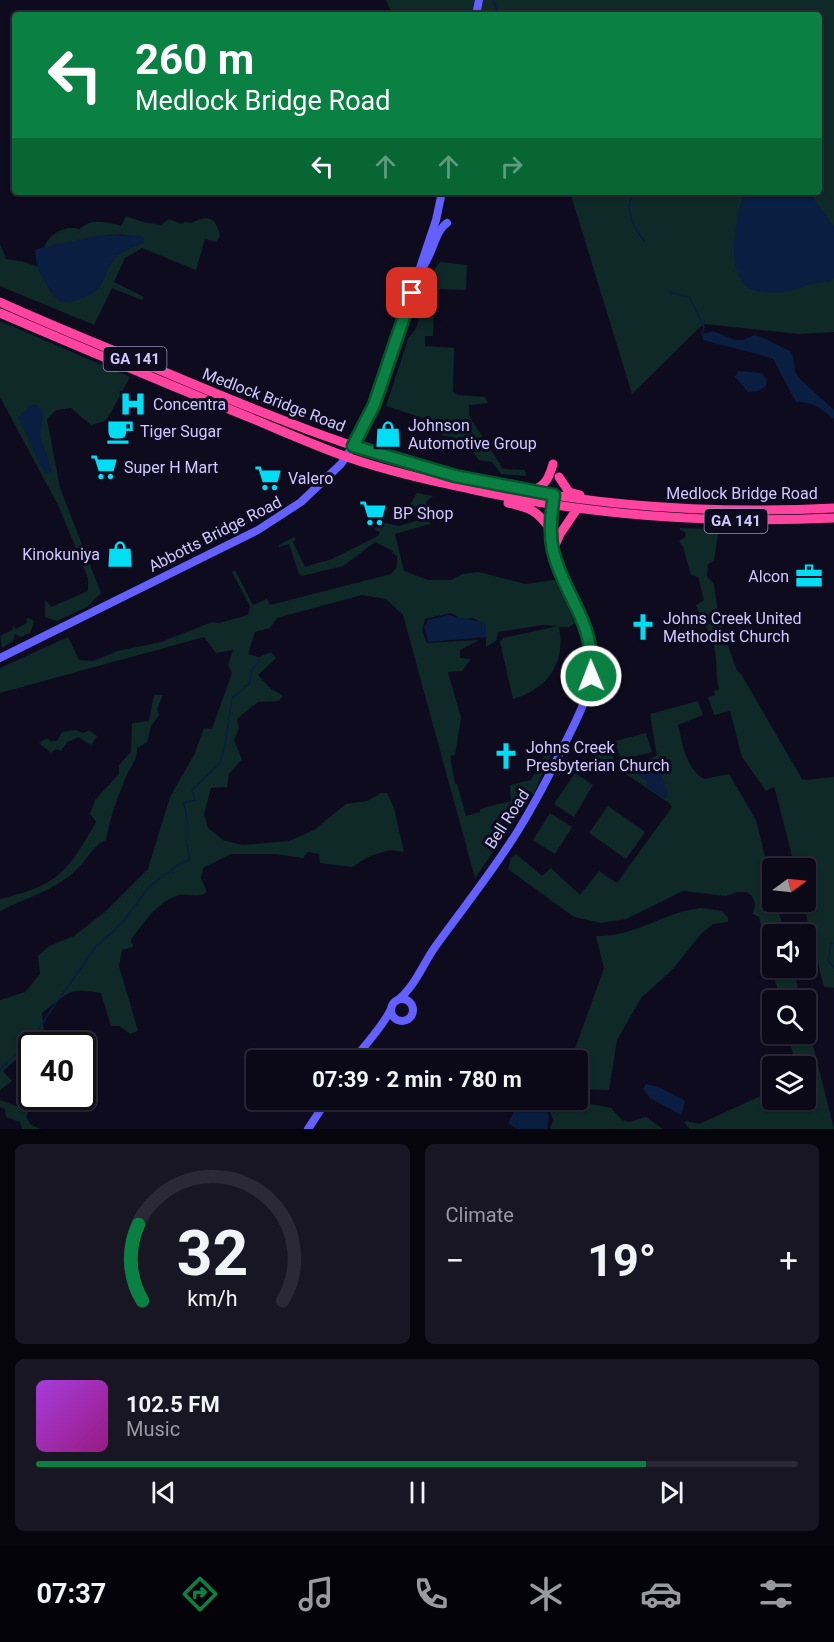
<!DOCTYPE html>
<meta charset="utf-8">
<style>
:root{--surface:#0b0817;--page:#191624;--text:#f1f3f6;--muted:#9a9aa1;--line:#2b2936;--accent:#0b8043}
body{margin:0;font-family:Roboto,sans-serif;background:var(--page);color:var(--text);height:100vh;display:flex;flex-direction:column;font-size:22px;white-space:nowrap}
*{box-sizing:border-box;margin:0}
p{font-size:20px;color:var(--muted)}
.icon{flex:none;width:33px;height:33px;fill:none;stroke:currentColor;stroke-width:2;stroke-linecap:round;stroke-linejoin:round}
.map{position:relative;height:1129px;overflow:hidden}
.sheet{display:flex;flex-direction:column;gap:15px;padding:15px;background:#06040d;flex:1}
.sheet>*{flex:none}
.top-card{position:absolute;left:12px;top:12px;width:810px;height:183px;border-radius:6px;box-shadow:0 2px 4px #0004,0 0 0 2px var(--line);background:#0b8043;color:#fff;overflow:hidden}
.needle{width:39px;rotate:75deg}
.controls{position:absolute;left:762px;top:858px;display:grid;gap:12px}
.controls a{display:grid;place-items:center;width:54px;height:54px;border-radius:6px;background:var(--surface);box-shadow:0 2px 4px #0004,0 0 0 2px var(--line);font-size:30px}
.speed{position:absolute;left:18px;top:1032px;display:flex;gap:12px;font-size:30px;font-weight:700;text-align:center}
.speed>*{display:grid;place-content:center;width:78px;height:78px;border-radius:50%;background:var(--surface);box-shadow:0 2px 4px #0004,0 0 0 2px var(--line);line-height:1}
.speed .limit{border:3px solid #111;border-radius:9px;background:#fff;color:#111}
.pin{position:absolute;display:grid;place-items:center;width:51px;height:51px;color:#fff;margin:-26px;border-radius:12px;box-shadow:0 3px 9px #0006}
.me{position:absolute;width:66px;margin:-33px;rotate:359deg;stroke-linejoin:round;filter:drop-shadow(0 0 4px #0008)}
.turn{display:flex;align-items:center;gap:21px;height:126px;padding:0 24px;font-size:27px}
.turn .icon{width:78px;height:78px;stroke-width:2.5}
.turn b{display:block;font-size:42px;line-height:51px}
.lanes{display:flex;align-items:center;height:57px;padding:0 24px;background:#0003;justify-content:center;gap:30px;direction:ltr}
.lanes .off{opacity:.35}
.big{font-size:45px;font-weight:700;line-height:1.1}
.sheet .card{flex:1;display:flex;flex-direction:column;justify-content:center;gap:9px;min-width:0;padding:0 21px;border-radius:9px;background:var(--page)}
.sheet .dial{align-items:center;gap:0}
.dial svg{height:156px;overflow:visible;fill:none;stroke:var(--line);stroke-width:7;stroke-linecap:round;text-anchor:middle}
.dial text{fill:var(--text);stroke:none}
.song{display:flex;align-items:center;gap:18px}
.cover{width:72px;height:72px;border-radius:9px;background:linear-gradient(135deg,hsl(280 70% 55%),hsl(310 70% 35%))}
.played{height:6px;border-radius:3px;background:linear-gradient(90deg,var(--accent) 80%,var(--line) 80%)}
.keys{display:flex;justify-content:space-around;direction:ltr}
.heat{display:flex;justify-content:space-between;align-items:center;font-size:33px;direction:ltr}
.sheet .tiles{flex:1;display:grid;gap:15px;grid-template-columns:1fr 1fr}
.card:last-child{grid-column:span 2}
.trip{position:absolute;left:246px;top:1050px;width:342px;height:60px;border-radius:6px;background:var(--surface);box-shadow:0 2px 4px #0004,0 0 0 2px var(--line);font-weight:700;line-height:60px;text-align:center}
.tabs{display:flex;height:96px;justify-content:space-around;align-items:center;background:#040309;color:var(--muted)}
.tabs .icon{width:42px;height:42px}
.tabs .active{color:var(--accent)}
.tabs b{font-size:27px;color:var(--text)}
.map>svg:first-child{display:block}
.green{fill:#0e2928}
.water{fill:#091e40}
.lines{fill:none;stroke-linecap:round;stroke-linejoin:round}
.stream{stroke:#091e40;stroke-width:1.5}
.secondary{stroke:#6460ff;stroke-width:8}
.highway{stroke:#ff449f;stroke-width:9}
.route-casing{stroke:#07532c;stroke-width:15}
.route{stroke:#0b8043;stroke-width:10}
.labels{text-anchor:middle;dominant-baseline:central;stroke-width:6;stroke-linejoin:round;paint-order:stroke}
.shield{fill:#0f0b1f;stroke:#9590bc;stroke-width:1.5}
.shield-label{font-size:15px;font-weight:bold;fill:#cfc9ff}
.street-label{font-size:16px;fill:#cfc9ff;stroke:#0f0b1f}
.poi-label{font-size:16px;fill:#cfc9ff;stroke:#0f0b1f;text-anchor:start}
</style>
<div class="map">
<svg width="834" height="1129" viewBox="0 0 834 1129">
<rect width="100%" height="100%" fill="#0f0b1f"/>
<path class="green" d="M386 0H834V332L800 334 705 324 700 327 632 394 570 192H819V15H393Z
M126 216 143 222 161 225 169 219 182 224 185 222 191 223C207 215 216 216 220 236L216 242 205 239 196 270 142 248 125 258 114 282 144 297 142 300 112 288 94 325 0 286V244L6 259 25 262 38 267 50 291 65 302C81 298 97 295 104 278 107 270 111 261 118 255 124 249 136 247 143 242 120 223 72 246 44 248 49 233 65 225 80 229 91 218 107 222 121 226Z
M440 262 467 265 466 290 434 289 433 336H425V346L454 348 453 392 457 395 485 397 488 403 469 405V416L503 469 525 470 526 476 501 474 492 462 479 460C466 442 462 439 441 435L444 425 386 406 408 339 416 328 434 270Z
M0 321 130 377 106 421 91 425 71 408 56 410 47 419 60 488 101 593 87 607 57 621 45 617V600L51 607 88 591V578L59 507 0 397Z
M417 493 433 496 426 502 430 524 395 534 404 571 428 580H451L462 574 479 572 525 584 555 580 575 623 569 627H559C566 663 548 689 513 699L500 642 503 638 558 626 542 625 498 632 496 641 486 647V625L473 618 462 619 451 613 425 619 422 631 427 643 479 640 460 650V658L471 659 462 671 448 672 461 718 455 755 450 756 455 784H457L466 816 480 812V809L511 801 510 785 531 780 545 754 552 752 535 791 475 878 403 615 386 599 362 595 277 618 270 628 255 632 248 654 259 657 271 652 276 658 258 675 270 688 283 696 279 701 258 702 237 719 239 728 234 740 242 759 229 774 227 787 211 788 204 814 208 828 223 840 242 845 289 841 314 830 346 804 367 801 381 793H387L394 808 404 852 390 850 370 856 352 867 320 863 319 854 308 852 303 858 275 854H231L203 868 201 878 207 892C196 899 192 893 180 895 158 900 145 922 131 939L133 947 122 950 119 966 138 1031 130 1034 119 1026H111L101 993C68 987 68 993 42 1013L44 1034 55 1045 32 1046 31 1058 28 1061 20 1056 3 1071 12 1081 0 1090V1000L25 992 40 974 38 956 49 946 74 936 105 912 148 869 170 797 195 753 204 728 212 729 232 673 228 665 233 650 216 653 204 637 0 693V668L68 637 79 660 93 661 118 651 161 642 212 622 219 623 248 615 250 606 232 572 235 570 253 605 267 599 270 605 391 574 397 567V556L392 553 393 551 375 542 343 566 302 576 299 574 289 544 279 547V545L294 537 296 539 293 542 305 567 332 559 378 536 380 532 375 530 377 521 399 526 422 519 421 512 417 509 411 513 408 508Z
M680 528 713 529 718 534 714 561 708 564 707 577 714 584 719 620 737 671 741 674 802 779 806 780 834 777V988L824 987 803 902H806V868H795L775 789 773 787 766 791 742 757 730 711 714 715 708 697 715 695 714 691 719 689C715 673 718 662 714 646 710 631 701 619 696 605L704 600 698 577 691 575 683 547 679 541 686 537 685 532 680 530Z
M29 618 34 621 30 633 21 637 15 634 13 641 2 648 0 636 12 630 13 625 16 629 27 623 26 619Z
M154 695H163L157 709 159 715 151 726 147 742 137 748C137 762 130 766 125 779 117 799 110 818 106 840 91 847 86 862 74 872 53 891 25 898 0 911V899C58 885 67 873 96 822L90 814 95 800 119 774V765L131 752 132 723 149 721Z
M698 701 703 715 678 725C683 745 685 767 704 779L729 774 756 820 772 885V902H776L785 934H772V968H793L801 1000H780L759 917 753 914 755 904 752 896 746 892H737L726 896 683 891 626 919 601 923 574 917 508 869 511 858 516 854 542 876 551 868 580 895 599 871 617 883 672 807 669 803 626 774 633 764 657 756 650 714Z
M75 730 84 733 89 730 97 736 91 745 79 737 67 742 61 751 56 749 51 753 39 743 47 738 50 741H57L62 732Z
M646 733 652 752 621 760 615 741Z
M611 749 616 769 598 774 593 753Z
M575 773 593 785 574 817 554 804Z
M608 806 645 832 626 859 589 833Z
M550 813 572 827 555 854 533 840Z
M701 908 722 911 728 918V922L713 924 701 934 672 970 641 998 617 1040 609 1090 578 1089V1060H571L604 968 596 936C636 937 663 912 701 908Z
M806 1017 834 1129H690L684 1123 687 1121 699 1124 763 1095 772 1087V1100H806V1066H796L788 1034H806Z
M22 1098 31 1105 26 1117 31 1125 41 1129H22L20 1122 6 1117 5 1109 0 1107V1100L19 1107Z
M546 1101 590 1104 611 1108 622 1120 629 1122 646 1117 663 1129H550L553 1120Z"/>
<path class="water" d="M744 192H809L834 227V277L830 282C822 282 814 283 807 285 800 287 793 291 785 292 775 293 752 293 745 285 725 265 737 216 744 192Z
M115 235 141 236 144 238V242C137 246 123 250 118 255 111 261 107 270 104 279 97 295 77 303 60 302 48 289 33 268 36 249L97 236Z
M713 331 735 340H743L754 335 761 337 790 351 793 356 795 372 801 380 834 410V419C821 409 813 401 796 402L773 359C750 351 726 347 703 340L702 334Z
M738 371 762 373 766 378V386L758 391 748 392 735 377Z
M35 404 42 409 43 416 40 436 52 471 45 474 18 418 29 406Z
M448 615 486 623V637L428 642 424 627 428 620Z
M658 760 668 796 665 799 646 786 648 782 631 770 633 768Z
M646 1084 659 1087 685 1101 681 1115 650 1098 643 1089Z
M522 1101 544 1102 549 1117 547 1129H517L508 1123 519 1102Z"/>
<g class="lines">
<path class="stream" d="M493 0 499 15
M633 192C624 210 633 226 644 241
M669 292 689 297 704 327 702 334
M834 943 831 944 828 960 834 968
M0 1070 38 1031 51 1010 96 947 122 923 150 886 181 863 190 860C183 840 192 822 183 803L195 800 192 790 220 763 225 746 232 698 250 683 252 669 260 661"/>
<path class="secondary" d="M476 15 479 0
M422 268C433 254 435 231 447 223
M0 658 258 530 301 502 341 464 353 446 374 405 436 220 442 192
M391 1010a11 11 0 1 1 22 0a11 11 0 1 1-22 0Z
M399 999C415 986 423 964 435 947 463 908 494 870 519 829 535 803 549 776 562 749 577 719 594 690 592 655 590 620 566 591 555 558 549 539 550 520 553 500
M354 1060C365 1044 381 1029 390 1011
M308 1129 327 1100"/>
<path class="highway" d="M0 302C55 327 111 349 167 373 271 417 376 460 487 483 601 507 718 514 834 508
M0 313C82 348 164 383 246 416 280 430 313 445 347 457 387 471 429 480 470 489 590 516 711 524 834 518
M559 477 569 492 580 495
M532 491C546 485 549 478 553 464
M508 503C530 508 537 510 550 529
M553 550 560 534 577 509"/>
</g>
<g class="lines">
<defs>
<path id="route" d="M412 293 374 405 353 446 455 476 554 495C551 514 549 532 553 551 565 599 595 620 591 676"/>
</defs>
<use href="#route" class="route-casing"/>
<use href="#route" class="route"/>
</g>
<defs>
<symbol id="hospital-bare" viewBox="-9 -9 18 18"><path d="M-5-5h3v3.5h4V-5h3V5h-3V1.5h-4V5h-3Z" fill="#00ddf4" stroke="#0f0b1f" stroke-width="2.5" paint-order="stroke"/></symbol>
<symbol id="cafe-bare" viewBox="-9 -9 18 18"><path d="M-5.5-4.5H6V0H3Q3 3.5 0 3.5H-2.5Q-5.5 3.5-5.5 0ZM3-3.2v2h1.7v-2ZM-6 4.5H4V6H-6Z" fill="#00ddf4" stroke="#0f0b1f" stroke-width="2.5" paint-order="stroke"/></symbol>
<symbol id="shop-bare" viewBox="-9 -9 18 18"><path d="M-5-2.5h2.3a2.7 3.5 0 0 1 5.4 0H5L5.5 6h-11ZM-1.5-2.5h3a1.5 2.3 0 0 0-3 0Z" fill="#00ddf4" stroke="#0f0b1f" stroke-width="2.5" paint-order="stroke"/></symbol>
<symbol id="supermarket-bare" viewBox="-9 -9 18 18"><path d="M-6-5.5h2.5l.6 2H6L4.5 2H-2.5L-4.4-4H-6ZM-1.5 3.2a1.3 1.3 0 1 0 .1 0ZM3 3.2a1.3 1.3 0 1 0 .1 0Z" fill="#00ddf4" stroke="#0f0b1f" stroke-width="2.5" paint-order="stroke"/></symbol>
<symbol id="office-bare" viewBox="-9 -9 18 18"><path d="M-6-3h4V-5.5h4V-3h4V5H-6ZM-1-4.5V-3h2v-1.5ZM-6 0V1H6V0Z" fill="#00ddf4" stroke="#0f0b1f" stroke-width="2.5" paint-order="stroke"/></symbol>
<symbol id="church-bare" viewBox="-9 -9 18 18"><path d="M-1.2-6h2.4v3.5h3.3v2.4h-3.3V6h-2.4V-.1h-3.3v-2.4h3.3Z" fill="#00ddf4" stroke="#0f0b1f" stroke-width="2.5" paint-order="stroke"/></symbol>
</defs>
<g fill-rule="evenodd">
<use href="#hospital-bare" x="114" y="385" width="38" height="38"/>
<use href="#cafe-bare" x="101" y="412" width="38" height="38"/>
<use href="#shop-bare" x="369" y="415" width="38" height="38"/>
<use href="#supermarket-bare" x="85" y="448" width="38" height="38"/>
<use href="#supermarket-bare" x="249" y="459" width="38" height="38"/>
<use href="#supermarket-bare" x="354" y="494" width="38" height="38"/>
<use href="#shop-bare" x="101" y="535" width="38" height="38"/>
<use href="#office-bare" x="790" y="557" width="38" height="38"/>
<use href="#church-bare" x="624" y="608" width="38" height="38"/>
<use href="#church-bare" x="487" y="737" width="38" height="38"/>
</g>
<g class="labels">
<g class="shield">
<rect x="103.5" y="347" width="63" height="24" rx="4.5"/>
<rect x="704.5" y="509" width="63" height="24" rx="4.5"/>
</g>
<g class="shield-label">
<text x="135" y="359">GA 141</text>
<text x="736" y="521">GA 141</text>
</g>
<g class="street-label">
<text transform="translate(274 400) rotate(21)">Medlock Bridge Road</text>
<text x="742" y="493">Medlock Bridge Road</text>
<text transform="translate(215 534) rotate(-27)">Abbotts Bridge Road</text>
<text transform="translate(507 819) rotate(-57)">Bell Road</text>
</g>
<g class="poi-label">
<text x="153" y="404">Concentra</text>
<text x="408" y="425">Johnson<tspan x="408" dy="18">Automotive Group</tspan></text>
<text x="140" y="431">Tiger Sugar</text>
<text x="124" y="467">Super H Mart</text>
<text x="288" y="478">Valero</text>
<text x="393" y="513">BP Shop</text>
<text x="100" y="554" text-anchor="end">Kinokuniya</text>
<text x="789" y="576" text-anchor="end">Alcon</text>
<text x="663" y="618">Johns Creek United<tspan x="663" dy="18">Methodist Church</tspan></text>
<text x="526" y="747">Johns Creek<tspan x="526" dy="18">Presbyterian Church</tspan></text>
</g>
</g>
</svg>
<div class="controls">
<a><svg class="needle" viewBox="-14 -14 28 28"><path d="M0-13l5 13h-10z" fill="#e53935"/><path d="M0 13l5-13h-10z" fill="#9a9aa1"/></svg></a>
<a><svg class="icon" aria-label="sound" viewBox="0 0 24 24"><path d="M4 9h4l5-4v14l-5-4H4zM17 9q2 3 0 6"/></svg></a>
<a><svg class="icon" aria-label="search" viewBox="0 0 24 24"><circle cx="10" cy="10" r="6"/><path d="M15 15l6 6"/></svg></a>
<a><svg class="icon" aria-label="layers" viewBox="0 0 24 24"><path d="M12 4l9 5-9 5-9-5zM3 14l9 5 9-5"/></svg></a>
</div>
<div class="speed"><div class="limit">40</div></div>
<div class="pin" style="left:412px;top:293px;background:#d93025"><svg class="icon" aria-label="arrive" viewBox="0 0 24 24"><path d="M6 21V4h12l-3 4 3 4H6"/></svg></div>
<svg class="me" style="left:591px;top:676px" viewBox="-20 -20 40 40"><circle r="17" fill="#0b8043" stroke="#fff" stroke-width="3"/><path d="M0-11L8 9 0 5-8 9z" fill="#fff"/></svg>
<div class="trip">07:39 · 2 min · 780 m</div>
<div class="top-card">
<div class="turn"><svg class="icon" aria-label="left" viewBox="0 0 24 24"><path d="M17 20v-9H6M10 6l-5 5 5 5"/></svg><div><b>260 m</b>Medlock Bridge Road</div></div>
<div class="lanes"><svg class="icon" aria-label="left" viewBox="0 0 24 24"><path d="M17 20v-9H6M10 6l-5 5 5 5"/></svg><svg class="icon off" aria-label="ahead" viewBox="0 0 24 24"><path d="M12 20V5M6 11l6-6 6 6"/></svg><svg class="icon off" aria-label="ahead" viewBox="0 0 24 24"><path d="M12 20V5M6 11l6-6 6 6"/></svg><svg class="icon off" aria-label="right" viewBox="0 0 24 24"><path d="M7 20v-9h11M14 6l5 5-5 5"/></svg></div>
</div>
</div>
<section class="sheet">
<div class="tiles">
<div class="card dial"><svg viewBox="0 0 100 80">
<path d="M14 69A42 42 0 1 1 86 69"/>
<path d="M14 69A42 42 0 0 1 12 30" stroke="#0b8043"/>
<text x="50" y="56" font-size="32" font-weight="700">32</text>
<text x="50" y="72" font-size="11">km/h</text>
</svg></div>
<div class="card"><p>Climate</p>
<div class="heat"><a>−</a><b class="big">19°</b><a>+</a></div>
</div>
<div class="card">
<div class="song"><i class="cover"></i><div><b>102.5 FM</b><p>Music</p></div></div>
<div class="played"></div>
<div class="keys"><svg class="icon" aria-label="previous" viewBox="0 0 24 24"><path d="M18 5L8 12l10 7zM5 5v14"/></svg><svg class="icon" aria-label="pause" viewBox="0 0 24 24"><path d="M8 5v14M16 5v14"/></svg><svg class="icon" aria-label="next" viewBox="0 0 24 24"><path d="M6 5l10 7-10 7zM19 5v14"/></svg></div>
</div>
</div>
</section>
<nav class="tabs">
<b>07:37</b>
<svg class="icon active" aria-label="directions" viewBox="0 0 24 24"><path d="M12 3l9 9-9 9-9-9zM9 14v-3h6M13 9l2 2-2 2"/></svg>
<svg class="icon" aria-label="music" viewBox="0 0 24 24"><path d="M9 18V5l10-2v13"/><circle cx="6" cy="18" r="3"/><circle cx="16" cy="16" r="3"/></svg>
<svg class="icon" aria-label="phone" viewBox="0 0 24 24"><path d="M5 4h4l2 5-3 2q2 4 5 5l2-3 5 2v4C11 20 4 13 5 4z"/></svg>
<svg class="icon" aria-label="climate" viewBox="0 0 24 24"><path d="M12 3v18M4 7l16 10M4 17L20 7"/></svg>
<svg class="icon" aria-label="car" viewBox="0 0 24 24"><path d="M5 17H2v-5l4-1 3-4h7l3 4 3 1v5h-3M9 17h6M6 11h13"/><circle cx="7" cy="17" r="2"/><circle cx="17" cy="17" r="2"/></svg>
<svg class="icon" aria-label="filters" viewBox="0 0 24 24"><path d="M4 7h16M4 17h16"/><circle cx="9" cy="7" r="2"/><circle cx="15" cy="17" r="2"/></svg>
</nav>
